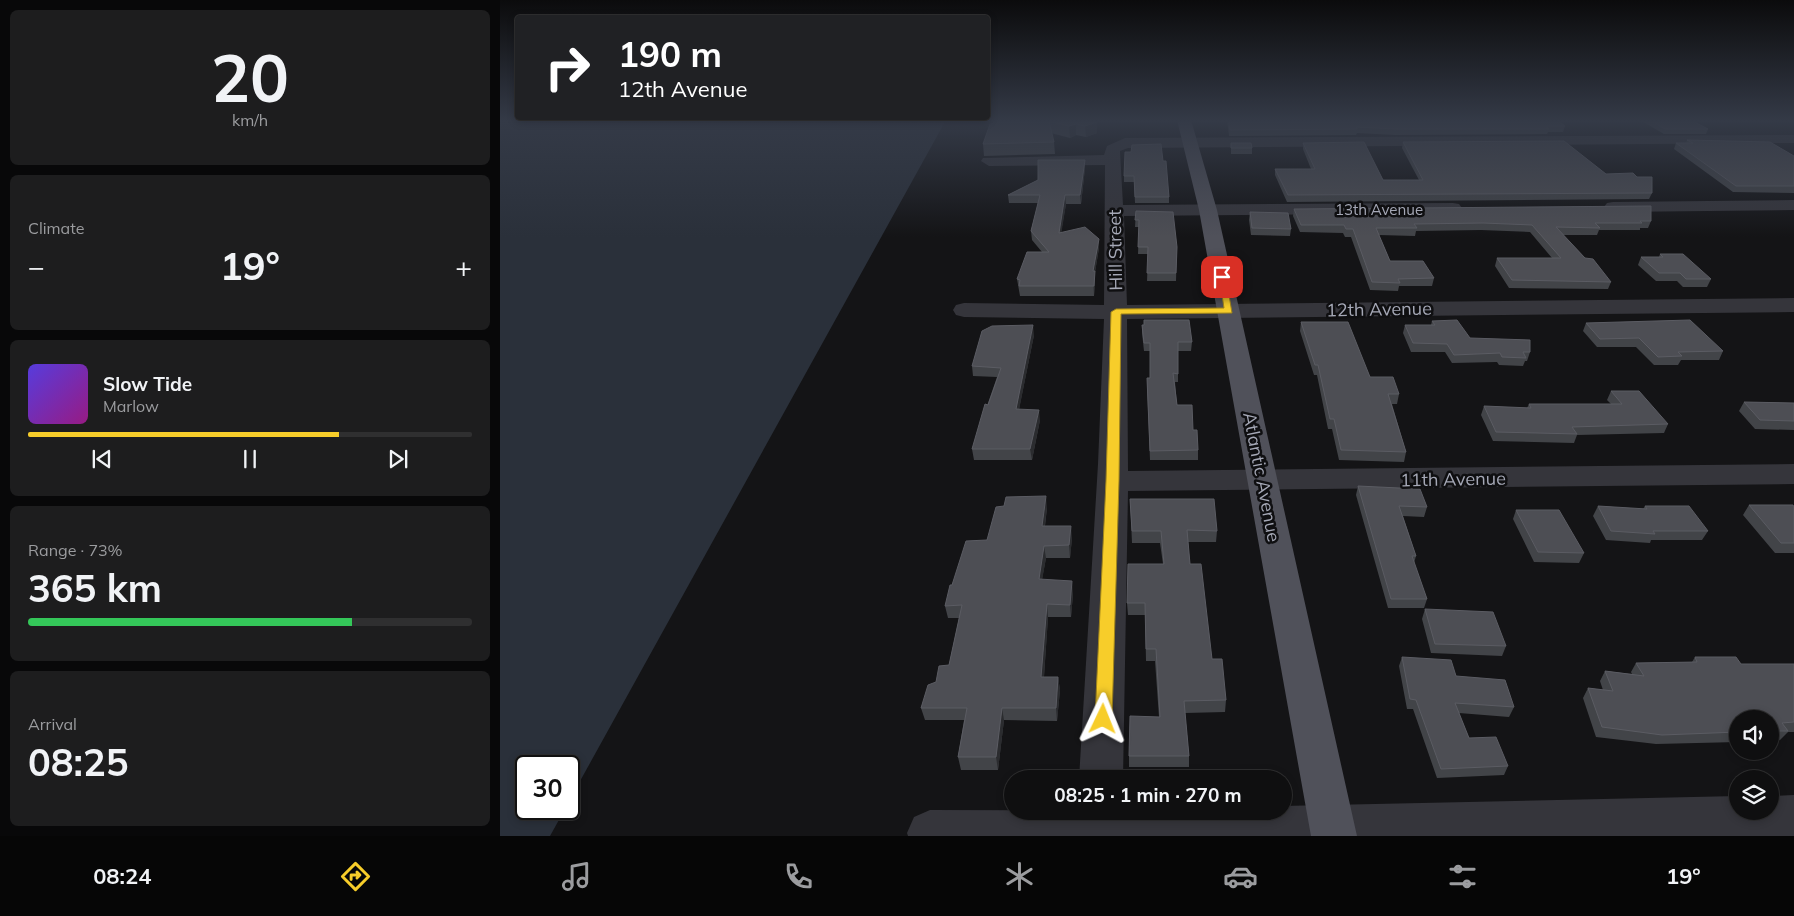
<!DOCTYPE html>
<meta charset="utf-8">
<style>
:root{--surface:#0f0f10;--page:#1d1d1e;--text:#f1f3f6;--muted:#9b9c9f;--line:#2f2f30;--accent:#f7cd2a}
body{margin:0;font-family:Mulish,sans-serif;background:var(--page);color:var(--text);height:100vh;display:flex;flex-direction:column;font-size:19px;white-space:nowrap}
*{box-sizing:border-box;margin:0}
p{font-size:16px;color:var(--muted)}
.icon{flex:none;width:28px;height:28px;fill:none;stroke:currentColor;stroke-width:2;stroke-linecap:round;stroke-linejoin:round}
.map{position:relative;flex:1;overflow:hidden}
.details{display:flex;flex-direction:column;gap:10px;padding:10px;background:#080809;width:500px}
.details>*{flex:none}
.banner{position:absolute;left:15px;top:15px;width:475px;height:105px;border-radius:5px;box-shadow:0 2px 8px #0003,0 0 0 1px var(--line);background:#202124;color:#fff;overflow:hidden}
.tools{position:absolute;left:1229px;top:710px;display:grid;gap:10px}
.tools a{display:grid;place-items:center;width:50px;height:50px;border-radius:50%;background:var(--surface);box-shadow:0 2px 8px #0003,0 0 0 1px var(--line);font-size:25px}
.speed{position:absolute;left:15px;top:755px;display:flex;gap:10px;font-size:25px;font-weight:700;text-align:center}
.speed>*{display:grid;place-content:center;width:65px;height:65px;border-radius:50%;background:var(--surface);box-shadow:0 2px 8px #0003,0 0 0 1px var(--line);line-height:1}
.speed .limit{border:2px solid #111;border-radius:8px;background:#fff;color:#111}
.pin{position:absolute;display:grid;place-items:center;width:42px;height:42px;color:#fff;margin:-21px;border-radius:10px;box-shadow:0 2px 8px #0006}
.me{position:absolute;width:55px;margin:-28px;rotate:2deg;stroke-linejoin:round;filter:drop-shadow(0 0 4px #0008)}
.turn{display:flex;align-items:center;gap:18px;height:105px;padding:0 20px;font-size:22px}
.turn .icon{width:65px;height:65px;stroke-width:2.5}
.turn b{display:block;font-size:35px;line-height:42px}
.big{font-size:38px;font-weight:700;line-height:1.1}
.details .card{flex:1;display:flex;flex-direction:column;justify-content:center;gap:8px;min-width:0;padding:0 18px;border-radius:8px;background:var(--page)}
.details .dial{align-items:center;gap:0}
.dial b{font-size:65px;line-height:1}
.song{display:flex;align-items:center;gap:15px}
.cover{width:60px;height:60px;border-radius:8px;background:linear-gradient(135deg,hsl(250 70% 55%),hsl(310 70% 35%))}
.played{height:5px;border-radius:2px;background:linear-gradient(90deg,var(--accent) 70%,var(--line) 70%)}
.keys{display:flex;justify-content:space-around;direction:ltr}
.heat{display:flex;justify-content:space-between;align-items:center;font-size:28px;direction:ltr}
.charge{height:8px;border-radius:4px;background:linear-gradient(90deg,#34c759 73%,var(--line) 0)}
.trip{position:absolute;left:504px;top:770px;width:288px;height:50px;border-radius:25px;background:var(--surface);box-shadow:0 2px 8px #0003,0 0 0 1px var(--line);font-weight:700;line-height:50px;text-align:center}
.dock{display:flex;height:80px;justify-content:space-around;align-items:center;background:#060606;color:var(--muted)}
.dock .icon{width:35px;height:35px}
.dock .selected{color:var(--accent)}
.dock b{font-size:22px;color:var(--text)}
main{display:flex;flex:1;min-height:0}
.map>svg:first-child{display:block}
.water{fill:#2a303a}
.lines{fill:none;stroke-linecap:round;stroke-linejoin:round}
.minor{fill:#35353b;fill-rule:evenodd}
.major{fill:#50515a;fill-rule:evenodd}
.wall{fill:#424448}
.shaded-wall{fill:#2b2c2f}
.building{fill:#4d4e54;stroke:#5b5c63}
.route{fill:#f7cd2a;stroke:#a1851b}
.labels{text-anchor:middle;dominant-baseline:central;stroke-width:5;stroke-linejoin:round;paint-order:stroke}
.far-street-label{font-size:15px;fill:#a5a8b6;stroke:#0f0f11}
.street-label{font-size:18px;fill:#a5a8b6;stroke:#0f0f11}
</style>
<main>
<section class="details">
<div class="card dial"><b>20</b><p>km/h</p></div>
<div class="card"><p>Climate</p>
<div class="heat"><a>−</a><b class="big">19°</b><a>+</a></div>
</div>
<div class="card">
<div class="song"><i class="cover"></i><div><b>Slow Tide</b><p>Marlow</p></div></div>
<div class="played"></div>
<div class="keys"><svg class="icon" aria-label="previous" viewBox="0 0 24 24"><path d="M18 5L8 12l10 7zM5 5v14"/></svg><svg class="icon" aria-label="pause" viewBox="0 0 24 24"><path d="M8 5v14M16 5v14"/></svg><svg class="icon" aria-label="next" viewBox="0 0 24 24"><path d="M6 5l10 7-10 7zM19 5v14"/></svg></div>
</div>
<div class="card"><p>Range · 73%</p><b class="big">365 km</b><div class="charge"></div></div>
<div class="card"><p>Arrival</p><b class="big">08:25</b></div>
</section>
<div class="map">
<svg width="1294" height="836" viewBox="0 0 1294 836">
<rect width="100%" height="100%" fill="#141416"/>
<path class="water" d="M0 120H446L69 801V766H26V809H65L50 836H0Z"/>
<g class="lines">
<path class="minor" d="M1294 135V143L628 148 620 151 623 205 953 203 959 204 962 208 959 212 953 213 624 216 627 305 1294 298V312L627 319 628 471 1294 464V484L628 491 623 779H579L598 464 604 319 464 317 456 315 453 310 456 305 464 303 604 305 605 165 489 166 481 161 483 158 604 155 607 146 625 138Z
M1294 200V210L1113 212 1107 211 1104 207 1107 203 1113 202Z
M1294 795V836H408L407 833 414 817 430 810 782 811V806L1238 796V811H1270V796Z"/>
<path class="major" d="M677 120H691L717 210 857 836H811L699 210Z"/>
</g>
<path class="wall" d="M501 120H597V133L586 137 576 135 570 138 551 133 554 142 555 154 484 156 483 144Z
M727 120H1057L1065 126 1063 132H1048L1047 134 895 135 857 133 856 135 729 136Z
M1140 120H1191L1208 129 1206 134H1164Z
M1187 140 1294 156V193L1233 192 1174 149 1176 143H1186Z
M903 142 1106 174 1152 193 1149 199 787 202 775 175V169H811L803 149V143L883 180H919L902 148Z
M731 143 752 148V154H731Z
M585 160V168L581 204H566L561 232 599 248 595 272V281L594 296H520L517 279 542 252 532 240 531 231 538 203H509L508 195Z
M663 161 669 197V203H635L634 182H624V176Z
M794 209 1151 221 1148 228H1140V230H1099L1097 235H1063L1085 258 1111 282 1108 289 1009 288 995 266 997 258H1052L1030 232 981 230 916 231 915 236 879 235 890 261 934 278 932 286H899L898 291 870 290 851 237H845L843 233 800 232 793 216Z
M636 211 677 247 676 281H647L648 254H638L639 227H635Z
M750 212 791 229 790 236 751 235 749 220Z
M1160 254 1211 279 1207 287H1183L1177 281H1156L1138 265 1141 257H1159Z
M932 321 970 338 1030 352 1027 361H1025L1023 366 999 365 997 362 952 363 945 352H911L903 333 905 325H931Z
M801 322 870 377 899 394 897 404H892L906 452 904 462 839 460 832 429H828L817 375H814L800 331Z
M1086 323 1223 351 1219 360H1181L1178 365H1154L1136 347H1097L1083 331Z
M642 325 692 342 691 351H678V382H675L677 405 693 430 698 450V460H650L647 387V378H650V351H644L642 333Z
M534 335 519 409 540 420 532 460H474L472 449 497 377 473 376 472 366Z
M1111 391 1168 424 1164 433 1077 435 1074 443 993 441 981 415 984 406 1027 408 1029 404H1111L1107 400Z
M1244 402 1294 403V430L1255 429 1239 411Z
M858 486 927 507 924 517 903 516 916 556 914 563 927 599 924 608H888L856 495Z
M630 499 717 531 716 542H688L690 564 712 659 726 700 725 712 685 713 689 756V767H629V756L659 717 655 661H646L645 615H628L627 603 663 564 660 543H632Z
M1249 505 1294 507V553H1275L1243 515Z
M504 506 547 508 545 526 572 538 570 558H546L542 579 573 594 571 617H548L544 677H558L560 690 557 721 504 720 498 770H461L458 757 464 720H425L421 708 436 682 449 665 459 618H448L445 606 452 585 487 540Z
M1098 506 1143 509 1145 506 1208 531 1202 540H1151L1150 543 1106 540 1093 516Z
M1016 510 1084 553 1079 563 1034 562 1013 519Z
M925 609 1006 646 1002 656 931 653 922 619Z
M902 657 956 676 1014 707 1009 717 959 713 969 738 1008 766 1004 775 937 778 913 709H907L899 666Z
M1195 657 1241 664H1294V732H1288L1280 740 1270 741V719H1238V742L1156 744 1096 737 1083 698 1088 688 1103 690 1100 681 1105 671 1132 674 1131 672 1136 663 1192 662Z"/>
<path class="shaded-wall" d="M597 120V133L586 137 585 126Z
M576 124V135L570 138 569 126Z
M585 160V168L581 204 580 195Z
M565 195 566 204 560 242 559 233Z
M599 239V248L595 272V281L594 296 593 271Z
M533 325 534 335 517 420 516 409Z
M539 410 540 420 532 460 530 449Z
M546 496 547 508 543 538 542 526Z
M571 526 572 538 570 558 569 545Z
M544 546 546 558 540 592 539 579Z
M572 581 573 594 571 617 570 605Z
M547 604 548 617 543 690 541 677Z
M558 677 560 690 557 721 556 708Z
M502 708 504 720 498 770 496 757Z"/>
<path class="building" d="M501 120H597V122L585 126 576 124 569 126 549 121 554 142 483 144 490 124Z
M728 120H1057L1065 126H1046L1049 129H896L856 127 857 129 730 130Z
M1150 120H1191L1208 129H1165Z
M1187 140 1270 142 1294 156V186H1236L1176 143H1193Z
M1064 141 1106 174 1133 173 1137 177H1152V193L788 195 775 169H815L803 143 864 142 883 180H923L903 142Z
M731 143H751L752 148H731Z
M661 144 663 161H666L669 197H635L634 176H624L625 152H631L632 145Z
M538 160H585L580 195H565L559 233 585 227 599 239 593 271H595L594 286H519L520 280 517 279 527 252H549L531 231 540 195H508L538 180Z
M1151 206V221H1140L1142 223H1095L1100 228 1056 227 1085 258 1093 259 1111 282 1012 280 997 258H1061L1032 225 983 223 914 224 917 228H876L890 261H923L934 278 898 279 900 283 872 282 853 229H846L844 225H801L794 209Z
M636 211 673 212 677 247 676 273H647L648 247H638L639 220H635Z
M750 212 788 213 791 229 752 228Z
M1160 254H1183L1211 279H1186L1180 273H1159L1141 257H1163Z
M644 320H689L692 342H678V374L673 373 677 405H692L693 430H697L698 450 650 451 647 378H650V343H644L642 325H644Z
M957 320 970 338 1030 340V352H1023L1026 358 1002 357 1000 353 954 355 947 344 913 343 905 325H935L932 321Z
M1190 320 1223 351 1178 352 1182 356 1158 357 1139 338 1100 339 1086 323Z
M801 322H848L870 377H893L899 394H888L906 452 841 450 834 419H830L818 365H815Z
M533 325 516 409 539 410 530 449H472L485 404 488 405 501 368 472 366 482 331 492 326Z
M1111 391H1139L1168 424 1072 427 1077 434 996 432 984 406 1031 408 1029 404H1122Z
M1244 402 1294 403V421L1260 420Z
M858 486 920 489 927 507 899 506 916 556H912L927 599H891Z
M546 496 542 526H571L569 545 544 546 539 579 572 581 570 605 547 604 541 677H558L556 708H502L496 757H458L467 708H421L428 685 436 682 439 666 449 665 462 605 445 606 450 585H452L466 541 487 540 496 507 504 506 506 497Z
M630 499H714L717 531 687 530 690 564H701L712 659H722L726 700 684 701 689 756H629L630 716 660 717 656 649H646L645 603H627L628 564H664L661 531H632Z
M1249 505H1293L1294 507V543H1281Z
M1098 506 1147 509 1145 506H1189L1208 531H1153L1155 534 1111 531Z
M1016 510H1059L1084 553 1038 552Z
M925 609 993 612 1006 646 935 644Z
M902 657 951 660 956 676 1005 680 1014 707 955 703 969 738 996 737 1008 766 941 769 916 700 910 699Z
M1195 657H1236L1241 664H1294V722L1282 723 1288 731H1270V719H1238V732L1162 735 1102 727 1088 688 1113 691 1105 671 1144 676 1136 663 1197 662Z"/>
<linearGradient id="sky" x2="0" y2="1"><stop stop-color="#0b0b0c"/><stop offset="0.51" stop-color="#343a47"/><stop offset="1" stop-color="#343a47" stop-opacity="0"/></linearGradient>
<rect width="1294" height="237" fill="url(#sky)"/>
<path class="route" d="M719 275 726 277 732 313 621 314 619 481 612 719 609 725 603 727 597 725 595 719 606 481 611 312 616 309 724 308Z"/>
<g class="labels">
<g class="far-street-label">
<text x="879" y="209">13th Avenue</text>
</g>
<g class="street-label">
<text transform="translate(615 250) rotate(-91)">Hill Street</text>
<text transform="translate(879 309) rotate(-1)">12th Avenue</text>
<text transform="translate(762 477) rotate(79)">Atlantic Avenue</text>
<text transform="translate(953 479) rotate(-1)">11th Avenue</text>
</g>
</g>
</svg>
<div class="tools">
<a><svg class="icon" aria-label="sound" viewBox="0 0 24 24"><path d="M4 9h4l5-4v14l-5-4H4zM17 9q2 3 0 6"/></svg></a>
<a><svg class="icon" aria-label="layers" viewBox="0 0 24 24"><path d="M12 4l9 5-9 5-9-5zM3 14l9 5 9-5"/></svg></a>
</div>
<div class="speed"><div class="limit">30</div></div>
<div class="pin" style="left:722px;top:277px;background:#d93025"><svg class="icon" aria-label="arrive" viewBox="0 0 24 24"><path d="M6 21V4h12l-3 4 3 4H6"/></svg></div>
<svg class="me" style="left:603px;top:719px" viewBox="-20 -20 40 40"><path d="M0-17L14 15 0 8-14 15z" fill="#f7cd2a" stroke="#fff" stroke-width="4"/></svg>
<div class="trip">08:25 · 1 min · 270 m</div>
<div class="banner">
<div class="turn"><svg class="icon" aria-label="right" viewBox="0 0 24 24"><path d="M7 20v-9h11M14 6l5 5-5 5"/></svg><div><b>190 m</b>12th Avenue</div></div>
</div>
</div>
</main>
<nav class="dock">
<b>08:24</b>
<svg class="icon selected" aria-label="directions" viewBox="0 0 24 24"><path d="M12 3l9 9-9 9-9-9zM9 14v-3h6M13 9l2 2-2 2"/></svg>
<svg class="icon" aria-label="music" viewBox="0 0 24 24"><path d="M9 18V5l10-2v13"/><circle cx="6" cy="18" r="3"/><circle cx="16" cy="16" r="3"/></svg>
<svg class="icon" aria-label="phone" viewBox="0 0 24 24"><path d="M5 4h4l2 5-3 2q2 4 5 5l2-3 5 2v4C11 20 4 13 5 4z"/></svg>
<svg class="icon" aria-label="climate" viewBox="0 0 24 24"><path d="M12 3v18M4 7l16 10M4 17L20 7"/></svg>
<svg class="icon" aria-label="car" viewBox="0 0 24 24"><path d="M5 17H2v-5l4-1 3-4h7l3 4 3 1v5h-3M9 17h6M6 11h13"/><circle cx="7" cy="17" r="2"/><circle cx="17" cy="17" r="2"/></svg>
<svg class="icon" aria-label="filters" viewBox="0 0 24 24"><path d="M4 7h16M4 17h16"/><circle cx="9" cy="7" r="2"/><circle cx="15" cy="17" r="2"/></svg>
<b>19°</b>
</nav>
